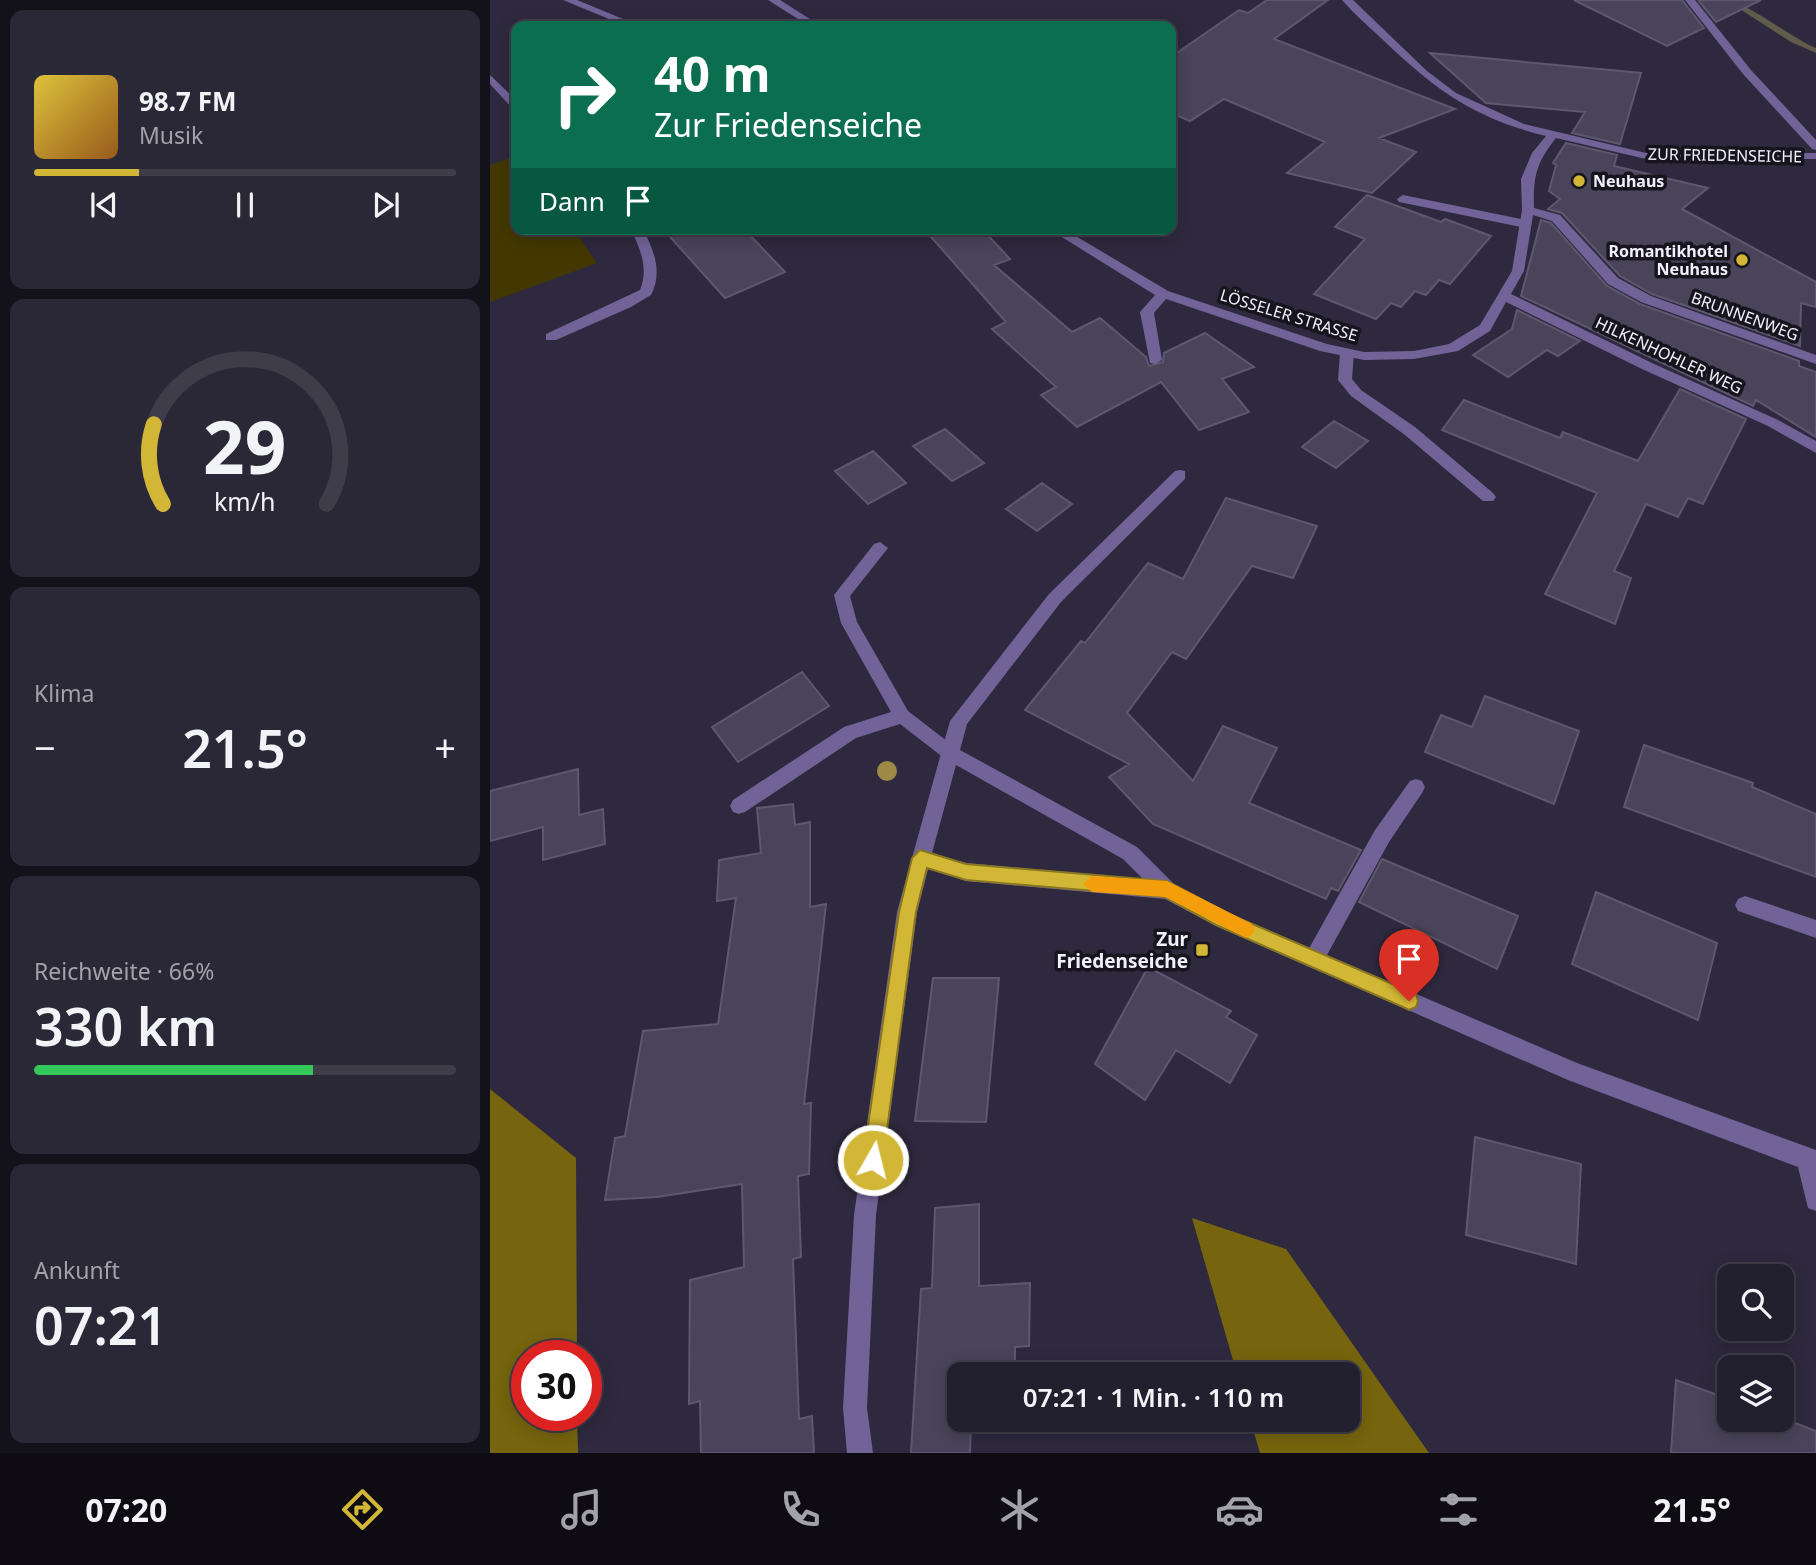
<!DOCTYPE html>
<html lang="de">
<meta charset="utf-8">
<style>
:root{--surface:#221f2e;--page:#2a2736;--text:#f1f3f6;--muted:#a2a2aa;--line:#3f3d4a;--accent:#d2b635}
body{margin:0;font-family:"Noto Sans",sans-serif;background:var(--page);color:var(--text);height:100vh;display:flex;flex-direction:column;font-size:26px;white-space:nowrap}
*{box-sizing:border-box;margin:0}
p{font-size:23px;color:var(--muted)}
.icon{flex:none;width:38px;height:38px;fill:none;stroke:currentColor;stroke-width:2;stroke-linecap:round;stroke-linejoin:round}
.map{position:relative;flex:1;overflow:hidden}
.sheet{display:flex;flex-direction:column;gap:10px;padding:10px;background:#131119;width:490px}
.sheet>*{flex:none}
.banner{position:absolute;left:21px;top:21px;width:665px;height:214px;border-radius:14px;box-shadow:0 4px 18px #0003,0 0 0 2px var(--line);background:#0b6e4f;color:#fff;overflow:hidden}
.controls{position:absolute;left:1227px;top:1264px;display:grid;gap:14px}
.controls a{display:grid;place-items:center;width:77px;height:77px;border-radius:14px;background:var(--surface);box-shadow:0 4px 18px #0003,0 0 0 2px var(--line);font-size:35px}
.speed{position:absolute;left:21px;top:1340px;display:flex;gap:14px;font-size:35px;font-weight:700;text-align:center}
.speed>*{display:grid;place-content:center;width:91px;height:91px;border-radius:50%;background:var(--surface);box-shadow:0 4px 18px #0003,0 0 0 2px var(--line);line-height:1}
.speed .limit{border:10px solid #d22;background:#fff;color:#111}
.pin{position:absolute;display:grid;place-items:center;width:60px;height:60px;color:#fff;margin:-72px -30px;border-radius:50% 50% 50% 0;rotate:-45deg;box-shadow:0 0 7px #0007}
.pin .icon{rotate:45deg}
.me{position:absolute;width:77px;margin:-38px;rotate:8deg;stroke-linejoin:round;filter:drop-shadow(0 0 5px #0008)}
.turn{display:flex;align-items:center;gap:24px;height:147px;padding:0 28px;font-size:32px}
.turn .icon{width:91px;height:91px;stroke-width:2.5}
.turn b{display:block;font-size:49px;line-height:60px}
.then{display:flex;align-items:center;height:66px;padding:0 28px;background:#0003;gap:14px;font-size:26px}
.big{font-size:52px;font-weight:600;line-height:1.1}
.sheet .card{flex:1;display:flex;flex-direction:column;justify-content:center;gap:10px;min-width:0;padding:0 24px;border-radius:14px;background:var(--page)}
.sheet .dial{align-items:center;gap:0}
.dial svg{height:182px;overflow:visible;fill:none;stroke:var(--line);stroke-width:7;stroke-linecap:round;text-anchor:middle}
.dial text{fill:var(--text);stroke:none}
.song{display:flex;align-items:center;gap:21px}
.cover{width:84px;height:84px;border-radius:10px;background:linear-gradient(135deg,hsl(50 70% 55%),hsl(30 70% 35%))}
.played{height:7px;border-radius:4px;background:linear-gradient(90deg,var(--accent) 25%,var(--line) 25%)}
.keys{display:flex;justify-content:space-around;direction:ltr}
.heat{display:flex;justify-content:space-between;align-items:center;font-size:38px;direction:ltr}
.charge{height:10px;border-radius:5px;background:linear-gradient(90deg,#34c759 66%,var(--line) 0)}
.trip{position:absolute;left:457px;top:1362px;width:413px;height:70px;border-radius:14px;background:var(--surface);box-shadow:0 4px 18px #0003,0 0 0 2px var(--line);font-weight:600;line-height:70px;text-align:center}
.tabs{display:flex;height:112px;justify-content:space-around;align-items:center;background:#0e0c12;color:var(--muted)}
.tabs .icon{width:49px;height:49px}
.tabs .active{color:var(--accent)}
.tabs b{font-size:32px;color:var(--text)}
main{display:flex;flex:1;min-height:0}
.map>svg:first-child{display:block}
.green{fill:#433801}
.forest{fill:#76650e}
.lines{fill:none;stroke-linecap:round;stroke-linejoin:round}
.stream{fill:#615b4c;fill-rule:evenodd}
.building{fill:#49445a;stroke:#5d586f;stroke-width:2}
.lane{fill:#716398;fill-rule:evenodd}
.street{fill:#716398;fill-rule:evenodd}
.tree{fill:#9d8a48}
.route{fill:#d2b635;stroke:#887622;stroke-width:2}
.slow{fill:#f59e0b}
.poi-dot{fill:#d2b635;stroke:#16141d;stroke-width:2.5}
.labels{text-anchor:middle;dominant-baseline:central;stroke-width:7;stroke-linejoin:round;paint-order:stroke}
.far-street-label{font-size:16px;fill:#f3f0fe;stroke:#16141d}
.far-poi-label{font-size:16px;font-weight:bold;fill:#f3f0fe;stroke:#16141d;text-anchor:start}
.poi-label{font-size:19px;font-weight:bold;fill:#f3f0fe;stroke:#16141d;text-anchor:end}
</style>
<main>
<section class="sheet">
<div class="card">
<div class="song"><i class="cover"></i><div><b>98.7 FM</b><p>Musik</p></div></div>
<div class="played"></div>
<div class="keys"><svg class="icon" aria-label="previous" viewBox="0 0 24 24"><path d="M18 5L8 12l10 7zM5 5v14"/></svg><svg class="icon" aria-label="pause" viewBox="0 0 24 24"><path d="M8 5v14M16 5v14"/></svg><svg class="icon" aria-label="next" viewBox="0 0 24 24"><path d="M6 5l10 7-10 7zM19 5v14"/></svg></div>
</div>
<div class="card dial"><svg viewBox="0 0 100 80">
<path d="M14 69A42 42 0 1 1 86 69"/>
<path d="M14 69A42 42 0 0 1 10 34" stroke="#d2b635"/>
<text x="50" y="56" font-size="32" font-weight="700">29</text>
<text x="50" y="72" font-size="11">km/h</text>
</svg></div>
<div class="card"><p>Klima</p>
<div class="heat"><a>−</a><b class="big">21.5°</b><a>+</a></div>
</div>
<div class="card"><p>Reichweite · 66%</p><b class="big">330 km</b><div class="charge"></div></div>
<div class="card"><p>Ankunft</p><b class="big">07:21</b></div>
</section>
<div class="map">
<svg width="1326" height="1453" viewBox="0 0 1326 1453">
<rect width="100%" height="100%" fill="#2e293e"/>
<path class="green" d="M26 156V229H83L107 263 0 302V165Z"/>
<path class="forest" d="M0 1089 86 1158 87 1356H37V1416H87L88 1453H0Z
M702 1218 796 1249 939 1453H770L760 1419H858V1374H747Z"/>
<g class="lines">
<path class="stream" d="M1236 0C1253 0 1304 39 1326 48V53L1301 42Z"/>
</g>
<path class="building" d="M777 0H838L784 39 965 109 889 138 926 152 882 193 797 173 835 142 734 99 700 121 681 113V57L749 10 758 13Z
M1084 0H1192L1214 28 1177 46Z
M1208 0H1271L1226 22Z
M940 53 1151 73 1130 144 1082 133 1095 112 996 103Z
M1076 143 1127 155 1124 166 1218 188 1192 209 1326 282V307L1311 303 1310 346 1162 294 1130 276 1072 213 1058 209 1070 199 1059 191 1066 165 1063 163Z
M877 195 951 222 955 219 1001 236 960 284 949 280 936 295 925 291 911 307 901 303 886 319 824 294 875 239 845 227Z
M1051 220 1061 223 1117 286 1150 304 1309 361V366L1326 372V437L1266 400 1263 406 1031 296Z
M173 229H254L295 272 235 298Z
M434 229H492L520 259 504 265 582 332 610 318 656 357 659 366 673 362 674 353 715 333 764 367 732 379 759 412 709 430 671 382 587 427 551 395 566 387 502 329 516 322Z
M1027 310 1090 341 1068 356 1057 350 1018 377 983 355 1022 329Z
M1190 389 1256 419 1213 504 1198 498 1188 517 1156 504 1124 571 1141 578 1125 624 1055 594 1107 493 952 430 974 400 1070 438 1073 432 1148 461Z
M844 421 878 441 846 468 812 447Z
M455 429 494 463 462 481 423 446Z
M383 451 416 483 378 504 345 471Z
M552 483 582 504 547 531 516 509Z
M736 498 827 526 803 578 762 566 696 659 682 652 637 713 703 781 733 726 787 748 759 803 871 850 848 891 841 888 836 899 663 824 619 777 639 764 535 710 591 641 595 643 658 563 693 579Z
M312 672 339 706 248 762 222 727Z
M995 696 1089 731 1064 804 935 752 951 715 982 727Z
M1154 745 1263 783 1262 787 1326 814V877L1134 807Z
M88 769 89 815 113 809 115 844 53 860V827L0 841V791Z
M303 804 305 825 320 822V907L336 904 314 1104 321 1103 319 1174 308 1176 311 1257 303 1259 309 1419 322 1416 324 1453H211L210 1401 199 1404 200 1280 254 1267 252 1184 167 1197 115 1200 125 1138 135 1136 153 1031 228 1024 246 898 227 901 229 860 271 853 267 808Z
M892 859 1028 916 1007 969 869 902Z
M1106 892 1227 943 1208 1020 1082 964Z
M658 967 741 1011 736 1017 767 1035 740 1083 686 1050 655 1100 605 1064Z
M443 978H509L496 1122 425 1121Z
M985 1137 1091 1164 1086 1264 976 1235Z
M489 1204V1286L540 1283 539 1346 525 1347V1374H469V1419H481L480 1453H421L431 1289 442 1288 445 1208Z
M1186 1380 1239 1399V1419L1292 1418 1326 1431V1453H1181Z"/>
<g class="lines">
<path class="lane" d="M278 0H290L331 26H319Z
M1195 0H1205L1261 70 1326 140V150L1322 149 1253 74Z
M0 75 26 100V109L22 108 0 84Z
M913 195 1036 220 1042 224 1036 228 909 202 907 199Z
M141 229H153C164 251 173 272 161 295L141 307 66 340H56V334L150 290C159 268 150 249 141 229Z
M857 349 864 353 862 379 871 390 925 427 1003 493 1006 497 1003 501H993L915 435 861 396 848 380 850 353Z
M390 542 398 548 360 596 367 622 418 711 466 748 469 753 466 758 460 761 454 758 410 724 366 738 255 812 249 814 243 812 240 806 243 800 354 727 401 712 351 623 344 595 384 544Z
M926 779 932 781 935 787 932 793 899 842 831 966 824 969 817 966 814 959 817 952 885 830 920 781Z
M1255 896 1326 920V938L1248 911 1245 905 1248 899Z"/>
<path class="street" d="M73 0H87L150 26H136Z
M852 0H863L937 71 966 93 1034 124 1156 153H1326V159H1156L1066 138C1046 163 1043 177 1044 208L1070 215 1128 278 1161 296 1326 355V364L1151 302 1118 284 1062 221 1043 215 1034 271 1021 294 1162 363 1288 420 1326 441V453L1278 426 1152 369 1016 302 1000 331 968 351 924 359 874 360 830 351 676 299 664 313 672 360 665 364 660 363 650 312 665 295 559 229H574L678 291 837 344 874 352 924 351 959 344 990 325 1022 271 1032 210 1031 179 1042 153 1056 136C983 118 944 89 891 38 878 26 864 14 852 0Z
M690 470 695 471V479L571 602 477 724 470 750 647 847 684 884 740 914 1087 1063 1326 1150V1211L1318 1208 1308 1167 1078 1080 726 926 675 899 476 881 438 869 427 912 386 1215 377 1408 383 1453H357L353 1408 364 1215 407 912 460 721 559 594 685 471ZM466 765 633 859 653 879 476 863 442 853Z"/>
</g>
<circle class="tree" cx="397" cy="771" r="10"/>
<path class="route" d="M430 850 476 864 677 881 739 914 926 994 928 1001 926 1007 919 1010 913 1007 726 925 675 897 476 880 437 868 426 912 393 1160 390 1167 383 1170 376 1167 373 1160 409 912 422 858Z"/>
<path class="slow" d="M602 876 677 881 762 924 765 930 762 935 756 938 675 897 602 892 593 884Z"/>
<g class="poi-dot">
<circle cx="1089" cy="181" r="7"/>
<circle cx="1252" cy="260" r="7"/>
<rect x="705" y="943" width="14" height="14" rx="3.5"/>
</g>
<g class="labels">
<g class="far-street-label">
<text transform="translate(1235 155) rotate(1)">ZUR FRIEDENSEICHE</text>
<text transform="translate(799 315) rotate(17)">LÖSSELER STRASSE</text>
<text transform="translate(1255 316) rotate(20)">BRUNNENWEG</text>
<text transform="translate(1179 355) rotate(25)">HILKENHOHLER WEG</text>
</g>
<g class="far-poi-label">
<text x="1103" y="181">Neuhaus</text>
<text x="1238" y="251" text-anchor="end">Romantikhotel<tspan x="1238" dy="18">Neuhaus</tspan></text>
</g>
<g class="poi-label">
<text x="698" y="939">Zur<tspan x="698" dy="22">Friedenseiche</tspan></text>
</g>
</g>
</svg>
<div class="controls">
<a><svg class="icon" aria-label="search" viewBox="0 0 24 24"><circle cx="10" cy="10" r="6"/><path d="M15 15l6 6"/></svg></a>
<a><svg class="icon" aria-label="layers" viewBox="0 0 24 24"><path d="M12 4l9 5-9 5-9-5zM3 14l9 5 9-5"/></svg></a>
</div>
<div class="speed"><div class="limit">30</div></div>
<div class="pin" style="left:919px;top:1001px;background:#d93025"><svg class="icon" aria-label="arrive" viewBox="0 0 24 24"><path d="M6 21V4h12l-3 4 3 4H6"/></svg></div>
<svg class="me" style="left:383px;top:1160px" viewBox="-20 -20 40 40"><circle r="17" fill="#d2b635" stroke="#fff" stroke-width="3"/><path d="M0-11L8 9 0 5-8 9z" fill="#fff"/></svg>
<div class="trip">07:21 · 1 Min. · 110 m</div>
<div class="banner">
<div class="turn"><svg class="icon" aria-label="right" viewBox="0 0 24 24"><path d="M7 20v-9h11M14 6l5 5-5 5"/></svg><div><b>40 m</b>Zur Friedenseiche</div></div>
<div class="then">Dann<svg class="icon" aria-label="arrive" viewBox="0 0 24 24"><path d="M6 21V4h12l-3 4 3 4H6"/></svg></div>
</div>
</div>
</main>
<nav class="tabs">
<b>07:20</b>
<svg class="icon active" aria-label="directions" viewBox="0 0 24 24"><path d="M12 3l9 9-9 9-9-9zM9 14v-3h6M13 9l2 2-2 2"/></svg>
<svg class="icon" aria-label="music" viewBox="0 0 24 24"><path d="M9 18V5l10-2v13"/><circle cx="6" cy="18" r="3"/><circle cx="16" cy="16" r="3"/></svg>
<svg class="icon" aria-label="phone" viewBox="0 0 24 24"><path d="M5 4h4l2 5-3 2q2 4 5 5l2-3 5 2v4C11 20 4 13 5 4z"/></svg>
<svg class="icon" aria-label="climate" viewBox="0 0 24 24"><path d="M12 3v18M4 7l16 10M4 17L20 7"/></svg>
<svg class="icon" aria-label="car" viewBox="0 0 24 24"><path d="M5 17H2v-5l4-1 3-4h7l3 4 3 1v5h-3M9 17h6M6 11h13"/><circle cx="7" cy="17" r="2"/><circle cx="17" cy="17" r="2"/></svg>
<svg class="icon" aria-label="filters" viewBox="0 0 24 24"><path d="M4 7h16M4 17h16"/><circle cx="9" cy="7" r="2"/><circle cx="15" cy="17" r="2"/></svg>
<b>21.5°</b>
</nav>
